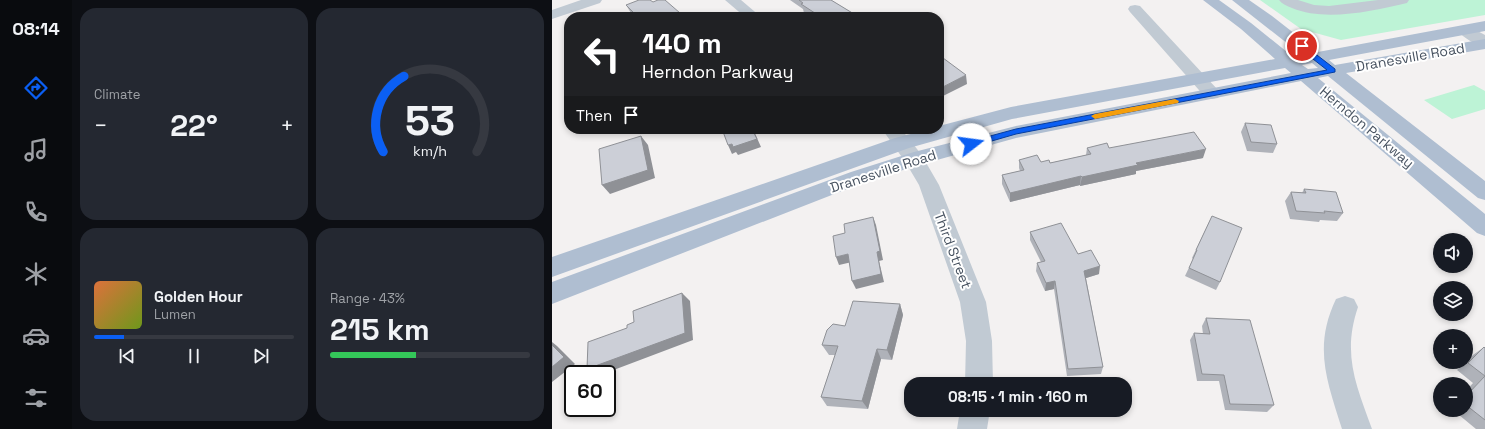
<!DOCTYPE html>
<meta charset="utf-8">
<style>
:root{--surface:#171b24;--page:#242831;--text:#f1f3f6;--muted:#9ea1a6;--line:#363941;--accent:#0b5ff3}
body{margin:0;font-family:"Space Grotesk",sans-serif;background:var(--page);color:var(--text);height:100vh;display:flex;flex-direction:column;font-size:15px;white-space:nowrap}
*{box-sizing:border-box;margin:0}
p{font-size:13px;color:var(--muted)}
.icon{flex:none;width:22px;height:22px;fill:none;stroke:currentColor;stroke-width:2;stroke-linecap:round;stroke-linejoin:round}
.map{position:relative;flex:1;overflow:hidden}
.panel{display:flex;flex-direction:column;gap:8px;padding:8px;background:#0d0f14;width:480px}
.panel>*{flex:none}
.top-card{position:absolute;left:12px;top:12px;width:380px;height:122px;border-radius:16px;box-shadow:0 2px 6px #0003;background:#202124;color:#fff;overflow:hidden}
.tools{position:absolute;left:881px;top:233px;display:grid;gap:8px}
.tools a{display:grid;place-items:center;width:40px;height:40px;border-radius:50%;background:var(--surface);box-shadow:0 2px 6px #0003;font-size:20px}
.speed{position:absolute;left:12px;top:365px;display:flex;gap:8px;font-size:20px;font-weight:700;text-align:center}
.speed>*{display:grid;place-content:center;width:52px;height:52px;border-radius:50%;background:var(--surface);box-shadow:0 2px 6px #0003;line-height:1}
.speed .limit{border:2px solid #111;border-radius:6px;background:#fff;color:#111}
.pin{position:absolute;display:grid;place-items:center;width:34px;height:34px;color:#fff;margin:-17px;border:2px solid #fff;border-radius:50%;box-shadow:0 1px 4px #0007}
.me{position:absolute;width:44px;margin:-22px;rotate:75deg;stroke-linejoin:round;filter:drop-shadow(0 0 3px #0008)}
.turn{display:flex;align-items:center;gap:14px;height:84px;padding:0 12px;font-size:18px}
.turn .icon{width:52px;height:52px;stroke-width:2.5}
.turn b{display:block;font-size:28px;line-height:34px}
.then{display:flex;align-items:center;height:38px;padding:0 12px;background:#0003;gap:8px;font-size:15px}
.big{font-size:30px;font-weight:700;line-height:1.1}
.panel .widget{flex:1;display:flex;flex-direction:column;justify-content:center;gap:6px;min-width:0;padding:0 14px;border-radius:16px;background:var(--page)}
.panel .dial{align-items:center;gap:0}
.dial svg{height:104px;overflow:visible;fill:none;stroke:var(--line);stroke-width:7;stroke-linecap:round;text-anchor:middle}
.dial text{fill:var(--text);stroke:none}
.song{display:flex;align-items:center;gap:12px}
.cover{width:48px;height:48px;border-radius:6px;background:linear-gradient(135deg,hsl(20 70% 55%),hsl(80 70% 35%))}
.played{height:4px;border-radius:2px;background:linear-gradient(90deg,var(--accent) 15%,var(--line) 15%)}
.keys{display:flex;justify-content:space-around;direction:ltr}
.heat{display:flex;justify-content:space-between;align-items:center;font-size:22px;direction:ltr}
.charge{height:6px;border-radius:3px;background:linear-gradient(90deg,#34c759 43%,var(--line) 0)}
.panel .tiles{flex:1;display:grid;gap:8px;grid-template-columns:repeat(2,1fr)}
.trip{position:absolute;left:352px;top:377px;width:228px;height:40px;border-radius:16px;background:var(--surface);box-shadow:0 2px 6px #0003;font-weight:700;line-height:40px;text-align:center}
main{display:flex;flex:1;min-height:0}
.dock{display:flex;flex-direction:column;width:72px;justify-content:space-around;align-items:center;background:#090b0e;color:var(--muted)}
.dock .icon{width:28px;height:28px}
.dock .active{color:var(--accent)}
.dock b{font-size:18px;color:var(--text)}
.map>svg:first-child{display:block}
.green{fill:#bdf3d6}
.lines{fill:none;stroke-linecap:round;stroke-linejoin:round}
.minor{fill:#c1cad3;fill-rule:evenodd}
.major{fill:#afbed1;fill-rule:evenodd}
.wall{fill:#afb2b9}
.shaded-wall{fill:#8f9196}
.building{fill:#cccfd7;stroke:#8f9196}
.route{fill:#0b5ff3;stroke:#073e9e}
.slow{fill:#f59e0b}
.labels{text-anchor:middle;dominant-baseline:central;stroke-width:4;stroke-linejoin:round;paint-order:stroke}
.street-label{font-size:14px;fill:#475260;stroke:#fff}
</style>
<main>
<nav class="dock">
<b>08:14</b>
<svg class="icon active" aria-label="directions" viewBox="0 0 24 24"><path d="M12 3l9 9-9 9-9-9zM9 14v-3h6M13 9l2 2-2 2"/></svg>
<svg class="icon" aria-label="music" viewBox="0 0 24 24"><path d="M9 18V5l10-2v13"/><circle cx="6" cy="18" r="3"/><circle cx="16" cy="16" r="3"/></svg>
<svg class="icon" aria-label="phone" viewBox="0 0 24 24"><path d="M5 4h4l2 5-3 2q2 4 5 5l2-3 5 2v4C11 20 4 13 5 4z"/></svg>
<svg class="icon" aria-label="climate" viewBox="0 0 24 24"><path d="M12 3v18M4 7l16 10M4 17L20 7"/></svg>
<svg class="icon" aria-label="car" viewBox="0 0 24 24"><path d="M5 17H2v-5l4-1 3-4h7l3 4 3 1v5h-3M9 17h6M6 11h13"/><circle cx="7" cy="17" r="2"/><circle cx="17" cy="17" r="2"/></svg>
<svg class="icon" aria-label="filters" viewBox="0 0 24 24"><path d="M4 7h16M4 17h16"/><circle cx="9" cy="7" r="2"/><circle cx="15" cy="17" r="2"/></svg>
</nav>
<section class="panel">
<div class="tiles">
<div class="widget"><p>Climate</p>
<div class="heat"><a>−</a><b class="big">22°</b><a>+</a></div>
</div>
<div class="widget dial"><svg viewBox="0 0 100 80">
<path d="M14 69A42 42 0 1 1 86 69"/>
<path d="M14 69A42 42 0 0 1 30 11" stroke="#0b5ff3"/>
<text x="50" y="56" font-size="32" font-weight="700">53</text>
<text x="50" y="72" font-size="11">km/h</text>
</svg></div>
<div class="widget">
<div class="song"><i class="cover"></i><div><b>Golden Hour</b><p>Lumen</p></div></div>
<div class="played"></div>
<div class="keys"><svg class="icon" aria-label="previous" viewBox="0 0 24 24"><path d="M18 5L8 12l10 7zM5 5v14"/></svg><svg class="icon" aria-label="pause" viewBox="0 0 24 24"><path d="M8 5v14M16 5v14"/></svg><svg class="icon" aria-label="next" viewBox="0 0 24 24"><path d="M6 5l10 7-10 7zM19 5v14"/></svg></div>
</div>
<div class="widget"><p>Range · 43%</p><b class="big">215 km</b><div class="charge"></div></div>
</div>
</section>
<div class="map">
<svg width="933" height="429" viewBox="0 0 933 429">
<rect width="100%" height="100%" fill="#f3f1f1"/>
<path class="green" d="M708 0H933V15L789 40 749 29Z
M922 85 933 91V109L900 119 872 100Z"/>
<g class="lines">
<path class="minor" d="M29 0H50L48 3 0 19V10Z
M173 0H189L209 17H193Z
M727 0H746L762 5 777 6 826 0H857L855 3C821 11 773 22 740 8 735 6 730 4 727 0Z
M583 5 588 6 666 90 669 94 666 98 660 99 654 98 578 12 576 9 578 6Z
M913 25 918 27 933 35V47C924 45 911 38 905 30L908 27Z
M330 129H349L369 154 387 185 434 302 440 341 441 384H413L414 341 408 302 367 185 354 163Z
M793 296 802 299 806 307C790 354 804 385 820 429H790C775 381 761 347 784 299Z
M408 410H438L435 429H405Z"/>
<path class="major" d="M651 0H667L699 23 740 56 750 55 680 0H697L720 16 766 52 933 21V31L777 60 783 65 933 39V49L794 73 933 181V200L926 198 776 76 766 78 933 214V236L925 233 749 81 464 138 367 165 313 182 0 304V282L299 172 362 152 464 126 739 73 733 68 460 119 357 148 0 277V257L343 138 378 129H387V126L459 107 723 59 689 29ZM760 63 766 68 756 69 750 65Z"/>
</g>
<path class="wall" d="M238 0H279L307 17H259L252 13 251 9Z
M101 2 128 13 130 17H83L79 13 74 5Z
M693 123 725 144 721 153 695 151 689 132Z
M535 148H557L651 158 584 171V174L528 186V185L458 202 450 184V175L468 171 467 168V160L498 163 534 155Z
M752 189 791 213 785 221 768 220 767 222 738 219 733 201 739 192 750 193Z
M660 216 668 282 664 290 633 276 641 259 640 258Z
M478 232 526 254 547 274 534 278 551 367 549 374 515 376 502 289 493 291 484 271 485 263 489 262 478 240Z
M348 304 351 315 340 360 329 359 316 409 275 406 269 397 283 355H277L270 345 293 326Z
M654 318 722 405 715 412 673 410 667 381H645L638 340 642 333 651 334 650 326Z
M932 347 933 348V429H924L901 410H914V391L921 383 905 370 921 355Z"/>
<path class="shaded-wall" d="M128 13 130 17H118Z
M414 75 415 84 387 98V89Z
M200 129H201L209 147 186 155 184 152 180 154 176 145 180 144Z
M89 136 96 145 103 178 58 194 50 185Z
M654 149 651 158 584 171V174L528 186 530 177 584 163Z
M529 176 528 185 458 202V193Z
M321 217 324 225 331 260 327 261 332 282 304 289 300 281 325 252Z
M296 254 300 262 287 265 284 257Z
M548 266 547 274 531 279 532 271Z
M503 281 502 289 493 291 494 283Z
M130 293 138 301 141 340 51 374H42L35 369Z
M348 304 351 315 340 360 335 350Z
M0 342 5 346 23 364 0 382Z
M325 349 329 359 316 409 310 401Z"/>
<path class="building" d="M87 0H98L101 2 106 0H113L128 13 118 17H86L74 5Z
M247 0H279L307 17H272L271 16 269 17 249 4 251 3Z
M314 15 317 17H309Z
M387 55 414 75 387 89Z
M693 123 719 125 725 144 699 142Z
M170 129H200L205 139 181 147 180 144 176 145Z
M642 132 654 149 584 163 586 165 530 177 529 176 458 193 450 175 472 170 467 160 485 155 489 162 497 160 498 163 539 154 535 148 555 143 557 148Z
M89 136 96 170 50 185 47 149Z
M752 189 784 192 791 213 772 211 773 213 744 211 739 192 754 193Z
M660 216 690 228 668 282 637 268 645 250H644Z
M321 217 328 251 325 252 329 274 300 281 296 254 284 257 281 236 293 233 292 224Z
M509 223 526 254 539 250 548 266 532 271 551 367 516 369 503 281 494 283 485 263 493 261 478 232Z
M130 293 133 333 35 369 36 342 75 328V325L82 322 81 311Z
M301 301 348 304 335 350 325 349 310 401 269 397 286 346 270 345 275 330 281 324 293 326Z
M654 318 698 320 722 405 678 404 672 375 650 374 642 333 658 334Z
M0 345 12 357 0 367Z
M932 347 933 348V376L916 363Z
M933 376V420L914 405V396Z"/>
<path class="route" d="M747 45H752L783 69V72L464 134 419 147 415 144 416 142 464 129 775 70 747 48Z"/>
<path class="slow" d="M623 99 627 101 626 103 543 119 539 116 543 114Z"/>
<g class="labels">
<g class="street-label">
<text transform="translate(858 57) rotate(-10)">Dranesville Road</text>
<text transform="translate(815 127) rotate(40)">Herndon Parkway</text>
<text transform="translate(331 171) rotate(-18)">Dranesville Road</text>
<text transform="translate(401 250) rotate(69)">Third Street</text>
</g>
</g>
</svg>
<div class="tools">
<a><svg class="icon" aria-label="sound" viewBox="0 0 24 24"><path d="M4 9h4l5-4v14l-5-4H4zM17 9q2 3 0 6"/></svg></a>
<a><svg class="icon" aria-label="layers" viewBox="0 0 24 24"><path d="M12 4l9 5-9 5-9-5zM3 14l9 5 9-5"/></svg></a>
<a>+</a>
<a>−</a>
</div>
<div class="speed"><div class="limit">60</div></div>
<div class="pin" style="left:750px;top:46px;background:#d93025"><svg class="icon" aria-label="arrive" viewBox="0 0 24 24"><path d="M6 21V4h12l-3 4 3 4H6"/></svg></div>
<svg class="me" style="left:419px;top:144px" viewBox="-20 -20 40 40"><circle r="19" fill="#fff"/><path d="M0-13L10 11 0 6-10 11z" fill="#0b5ff3"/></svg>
<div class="trip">08:15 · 1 min · 160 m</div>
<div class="top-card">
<div class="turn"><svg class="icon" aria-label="left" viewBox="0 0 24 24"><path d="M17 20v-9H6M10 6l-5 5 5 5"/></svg><div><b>140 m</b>Herndon Parkway</div></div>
<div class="then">Then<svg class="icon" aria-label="arrive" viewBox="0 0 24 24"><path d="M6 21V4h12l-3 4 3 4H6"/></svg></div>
</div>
</div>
</main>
